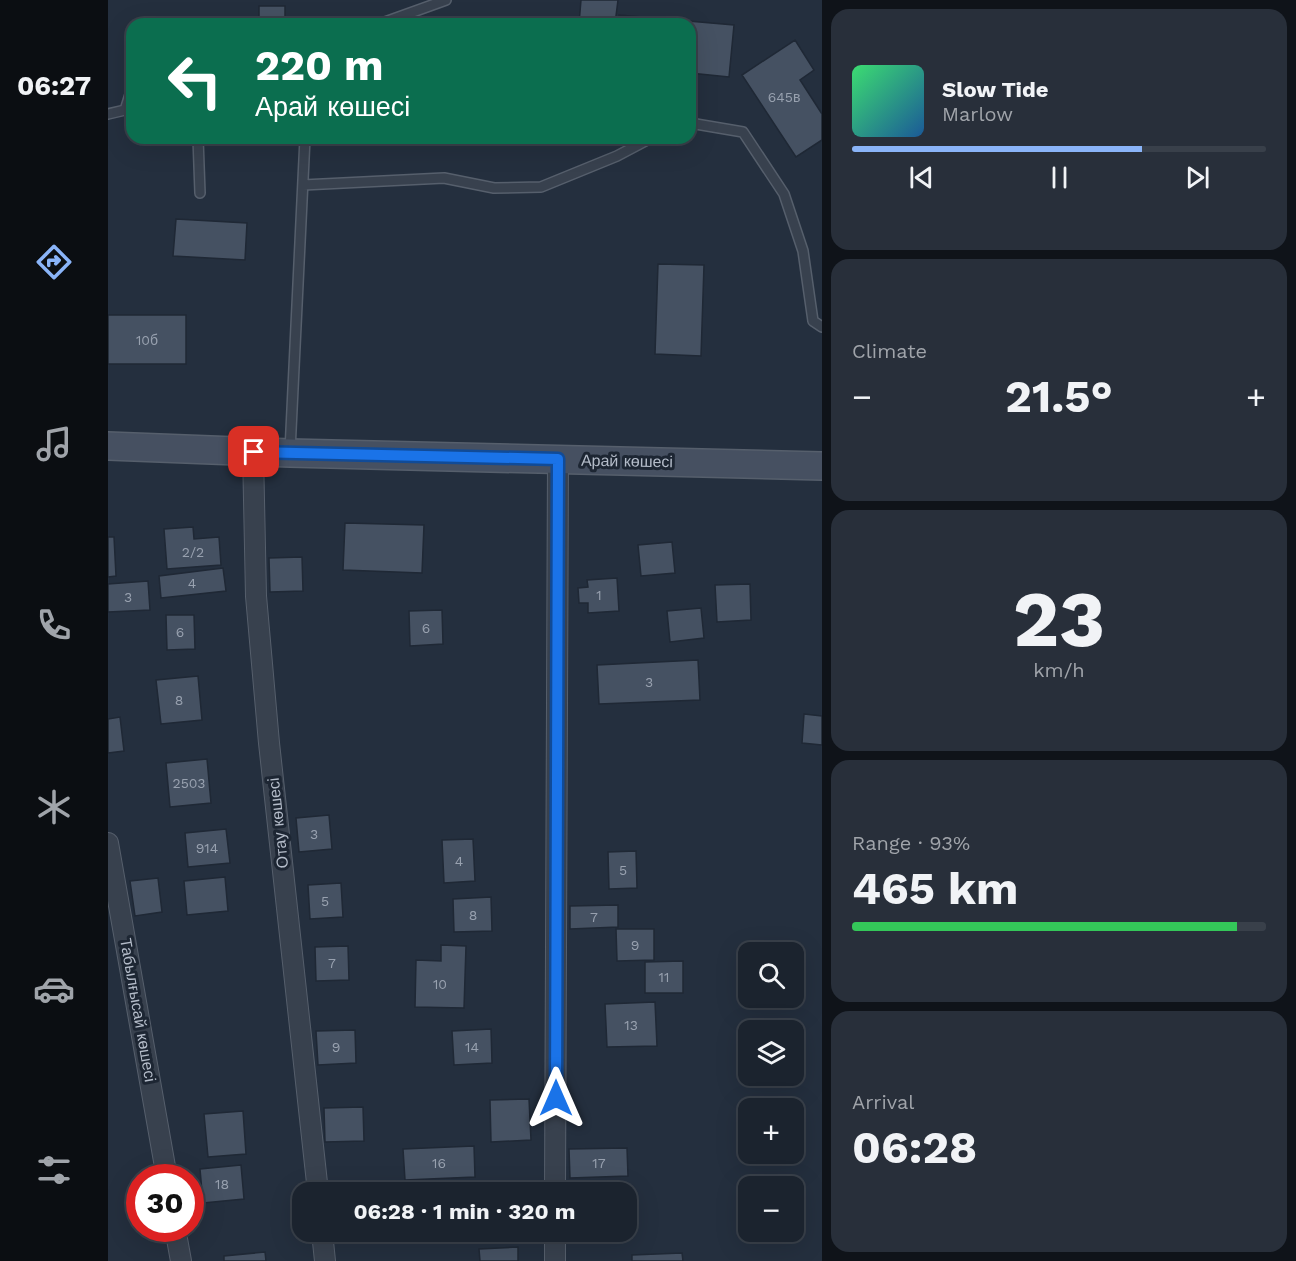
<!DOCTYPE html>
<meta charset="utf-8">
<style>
:root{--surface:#1b232e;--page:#282f3a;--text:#f1f3f6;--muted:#a0a4aa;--line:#39404a;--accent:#8ab4f8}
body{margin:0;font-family:"Work Sans",sans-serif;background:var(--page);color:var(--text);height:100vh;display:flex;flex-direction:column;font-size:22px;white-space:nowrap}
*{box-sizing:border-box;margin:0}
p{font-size:20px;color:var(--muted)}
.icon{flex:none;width:33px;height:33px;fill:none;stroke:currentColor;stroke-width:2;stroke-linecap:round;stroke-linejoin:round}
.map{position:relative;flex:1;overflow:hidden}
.sheet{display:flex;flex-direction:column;gap:9px;padding:9px;background:#0f1319;width:474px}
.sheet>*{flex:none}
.top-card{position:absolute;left:18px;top:18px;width:570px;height:126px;border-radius:18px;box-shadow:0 6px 24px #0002,0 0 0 2px var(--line);background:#0b6e4f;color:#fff;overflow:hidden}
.buttons{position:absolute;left:630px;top:942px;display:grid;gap:12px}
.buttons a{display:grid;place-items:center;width:66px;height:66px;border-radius:12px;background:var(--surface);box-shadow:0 6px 24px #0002,0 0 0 2px var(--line);font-size:30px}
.speed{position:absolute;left:18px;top:1164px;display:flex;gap:12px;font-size:30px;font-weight:700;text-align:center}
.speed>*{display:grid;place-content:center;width:78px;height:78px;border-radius:50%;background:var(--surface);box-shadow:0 6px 24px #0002,0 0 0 2px var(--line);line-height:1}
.speed .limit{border:9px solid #d22;background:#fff;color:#111}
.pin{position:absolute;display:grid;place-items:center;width:51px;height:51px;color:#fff;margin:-26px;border-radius:12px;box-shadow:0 3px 9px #0006}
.me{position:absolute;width:66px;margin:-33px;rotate:0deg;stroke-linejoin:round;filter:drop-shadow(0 0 4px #0008)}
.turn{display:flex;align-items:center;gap:21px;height:126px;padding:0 30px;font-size:27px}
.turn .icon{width:78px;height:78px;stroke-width:2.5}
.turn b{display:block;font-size:42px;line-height:51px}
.big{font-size:45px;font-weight:700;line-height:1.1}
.sheet .tile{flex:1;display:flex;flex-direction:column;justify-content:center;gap:9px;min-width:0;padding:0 21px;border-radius:18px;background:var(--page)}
.sheet .dial{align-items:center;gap:0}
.dial b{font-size:78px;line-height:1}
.song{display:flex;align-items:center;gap:18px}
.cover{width:72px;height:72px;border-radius:9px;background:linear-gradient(135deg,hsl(140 70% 55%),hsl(210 70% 35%))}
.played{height:6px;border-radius:3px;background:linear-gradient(90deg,var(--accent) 70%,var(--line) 70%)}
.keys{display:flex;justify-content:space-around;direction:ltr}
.heat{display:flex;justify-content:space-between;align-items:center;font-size:33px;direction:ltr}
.charge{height:9px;border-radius:4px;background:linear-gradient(90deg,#34c759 93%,var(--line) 0)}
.trip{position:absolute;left:184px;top:1182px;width:345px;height:60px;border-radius:18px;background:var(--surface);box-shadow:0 6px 24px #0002,0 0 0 2px var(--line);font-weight:700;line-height:60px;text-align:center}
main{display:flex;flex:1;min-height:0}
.tabs{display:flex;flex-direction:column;width:108px;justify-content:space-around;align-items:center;background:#0b0e12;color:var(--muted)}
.tabs .icon{width:42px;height:42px}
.tabs .current{color:var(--accent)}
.tabs b{font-size:27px;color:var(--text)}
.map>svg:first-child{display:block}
.building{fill:#455162;stroke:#1f2835;stroke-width:1.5}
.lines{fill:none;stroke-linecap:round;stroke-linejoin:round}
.lane-casing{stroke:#565f6c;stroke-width:12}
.street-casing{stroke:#565f6c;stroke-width:22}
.secondary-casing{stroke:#565f6c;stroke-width:30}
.lane{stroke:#38414e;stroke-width:9}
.street{stroke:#38414e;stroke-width:20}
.secondary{stroke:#465061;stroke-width:27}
.route-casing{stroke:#114b97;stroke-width:15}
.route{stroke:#1a73e8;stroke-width:10}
.labels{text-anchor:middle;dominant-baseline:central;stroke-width:6;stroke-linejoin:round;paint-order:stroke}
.number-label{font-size:14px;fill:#98a1af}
.street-label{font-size:16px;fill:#b4bcc9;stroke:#1d2633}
</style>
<main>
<nav class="tabs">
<b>06:27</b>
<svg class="icon current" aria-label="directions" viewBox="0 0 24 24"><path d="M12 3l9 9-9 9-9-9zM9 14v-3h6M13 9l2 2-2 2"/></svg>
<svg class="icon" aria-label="music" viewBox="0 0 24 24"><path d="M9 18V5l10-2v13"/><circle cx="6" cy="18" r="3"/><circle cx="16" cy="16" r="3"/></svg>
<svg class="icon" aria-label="phone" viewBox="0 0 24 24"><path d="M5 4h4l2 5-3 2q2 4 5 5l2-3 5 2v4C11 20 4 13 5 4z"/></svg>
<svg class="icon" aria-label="climate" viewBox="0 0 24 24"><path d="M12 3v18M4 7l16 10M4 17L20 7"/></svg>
<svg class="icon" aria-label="car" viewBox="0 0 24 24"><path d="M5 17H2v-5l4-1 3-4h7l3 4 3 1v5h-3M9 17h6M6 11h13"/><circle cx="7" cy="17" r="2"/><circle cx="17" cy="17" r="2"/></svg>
<svg class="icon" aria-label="filters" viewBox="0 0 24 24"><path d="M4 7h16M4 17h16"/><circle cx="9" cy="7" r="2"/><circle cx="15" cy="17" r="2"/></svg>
</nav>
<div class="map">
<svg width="714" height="1261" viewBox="0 0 714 1261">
<rect width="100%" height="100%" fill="#242f3e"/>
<path class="building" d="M473 0H510L507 24H471Z
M151 6H177V24H151Z
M511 15 626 25 621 77 582 73V24H511Z
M687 40 706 70 692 80 714 114V140L688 157 634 75Z
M227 138H263L262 145 227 141Z
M68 219 139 223 137 260 65 256Z
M550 264 596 265 593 356 547 354Z
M0 315H78V364H0Z
M237 523 316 525 314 573 235 570Z
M85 527 86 539 111 537 113 565 59 569 56 529Z
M0 537H6L8 576 0 577Z
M564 542 567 573 533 576 530 545Z
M194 557 195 591 162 592 161 558Z
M115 568 118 591 53 598 51 576Z
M509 578 511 611 480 613V603H471L470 588 480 587 479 580Z
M40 581 42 610 0 612V584Z
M642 584 643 620 609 622 607 585Z
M593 608 596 638 562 642 559 611Z
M334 610 335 644 302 646 301 611Z
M58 615H86L87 649 59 650Z
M590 660 592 700 491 704 489 665Z
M90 676 94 720 53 724 48 680Z
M696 714 714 716V745L694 743Z
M12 717 16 751 0 753V719Z
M99 759 103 803 62 807 58 763Z
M221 815 224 849 191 852 188 818Z
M118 829 122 863 80 867 77 833Z
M365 839 367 881 336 883 334 840Z
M528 851 529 888 501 889 500 852Z
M117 877 120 911 79 915 76 881Z
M50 878 54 912 27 916 22 881Z
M233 883 235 917 202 919 200 885Z
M383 897 384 931 346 932 345 899Z
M510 905V927L462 929V906Z
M508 929H546V960L509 961Z
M333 945 358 946 356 1008 307 1007 308 960 333 961Z
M240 946 241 980 208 981 207 947Z
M575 961V993H537V962Z
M547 1002 549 1046 499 1047 497 1004Z
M383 1029 384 1063 346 1065 344 1031Z
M247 1030 248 1063 210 1065 208 1031Z
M421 1099 423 1140 383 1142 382 1100Z
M255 1107 256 1141 217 1142 216 1108Z
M135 1111 138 1154 100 1157 96 1114Z
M366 1146 367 1177 297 1180 295 1149Z
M519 1148 520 1176 462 1178 461 1149Z
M133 1165 136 1199 95 1203 92 1169Z
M268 1184V1192H229V1186Z
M410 1247V1261H372L371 1249Z
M157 1252 158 1261H116V1256Z
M574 1253 575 1261H524V1255Z"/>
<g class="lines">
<defs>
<path id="lane" d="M274 24 277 22 338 0
M0 114 17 110 24 88
M582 123 635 132 676 194 695 251 705 321 714 327
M90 138 92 193
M195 185 336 178 386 188 433 187 509 156 543 138
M182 451 197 138"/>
<path id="street" d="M145 452 148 596 161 743 210 1192
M0 843 59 1178
M447 1192 450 459
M67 1228 73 1261
M214 1232 217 1261
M447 1261V1232"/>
<path id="secondary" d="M0 446 182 453 714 466"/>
</defs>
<use href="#lane" class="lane-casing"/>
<use href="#street" class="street-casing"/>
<use href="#secondary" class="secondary-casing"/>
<use href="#lane" class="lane"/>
<use href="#street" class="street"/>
<use href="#secondary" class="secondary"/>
</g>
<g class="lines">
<defs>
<path id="route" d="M146 452 450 459 448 1098"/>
</defs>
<use href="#route" class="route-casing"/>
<use href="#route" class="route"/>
</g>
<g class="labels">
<g class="number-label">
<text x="676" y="97">645в</text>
<text x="39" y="340">10б</text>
<text x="85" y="552">2/2</text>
<text x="84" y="583">4</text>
<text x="491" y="595">1</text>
<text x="20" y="597">3</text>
<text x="318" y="628">6</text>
<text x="72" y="632">6</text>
<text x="541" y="682">3</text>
<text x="71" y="700">8</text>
<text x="81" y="783">2503</text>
<text x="206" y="834">3</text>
<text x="99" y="848">914</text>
<text x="351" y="861">4</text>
<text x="515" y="870">5</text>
<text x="217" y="901">5</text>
<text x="365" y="915">8</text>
<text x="486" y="917">7</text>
<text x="527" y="945">9</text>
<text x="224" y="963">7</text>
<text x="556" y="977">11</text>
<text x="332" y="984">10</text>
<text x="523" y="1025">13</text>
<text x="228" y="1047">9</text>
<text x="364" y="1047">14</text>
<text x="331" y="1163">16</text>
<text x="491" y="1163">17</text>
<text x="114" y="1184">18</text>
</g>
<g class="street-label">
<text transform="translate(519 461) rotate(1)">Арай көшесі</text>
<text transform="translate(170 823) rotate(-96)">Отау көшесі</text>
<text transform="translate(30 1010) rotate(80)">Табылғысай көшесі</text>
</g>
</g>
</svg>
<div class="buttons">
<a><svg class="icon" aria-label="search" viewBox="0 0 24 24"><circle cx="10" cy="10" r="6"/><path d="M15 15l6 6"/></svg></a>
<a><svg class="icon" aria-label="layers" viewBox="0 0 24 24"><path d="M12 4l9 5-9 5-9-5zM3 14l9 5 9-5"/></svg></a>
<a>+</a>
<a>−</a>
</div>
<div class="speed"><div class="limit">30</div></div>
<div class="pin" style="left:146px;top:452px;background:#d93025"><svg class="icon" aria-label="arrive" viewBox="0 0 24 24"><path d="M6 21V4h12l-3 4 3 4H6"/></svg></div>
<svg class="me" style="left:448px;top:1098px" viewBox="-20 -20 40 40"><path d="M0-17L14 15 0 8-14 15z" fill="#1a73e8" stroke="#fff" stroke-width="4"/></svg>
<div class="trip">06:28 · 1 min · 320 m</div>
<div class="top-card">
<div class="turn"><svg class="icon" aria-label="left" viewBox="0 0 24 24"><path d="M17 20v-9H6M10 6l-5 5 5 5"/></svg><div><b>220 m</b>Арай көшесі</div></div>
</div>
</div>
<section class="sheet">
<div class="tile">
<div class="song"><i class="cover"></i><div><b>Slow Tide</b><p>Marlow</p></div></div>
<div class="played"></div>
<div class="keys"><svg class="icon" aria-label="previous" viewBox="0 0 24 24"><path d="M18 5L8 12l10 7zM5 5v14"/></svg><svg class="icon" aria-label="pause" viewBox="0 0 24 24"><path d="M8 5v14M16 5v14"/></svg><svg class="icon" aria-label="next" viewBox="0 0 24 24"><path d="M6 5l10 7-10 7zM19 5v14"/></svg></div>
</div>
<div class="tile"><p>Climate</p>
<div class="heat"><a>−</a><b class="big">21.5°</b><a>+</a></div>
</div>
<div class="tile dial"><b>23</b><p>km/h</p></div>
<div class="tile"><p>Range · 93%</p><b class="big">465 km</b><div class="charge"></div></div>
<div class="tile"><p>Arrival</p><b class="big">06:28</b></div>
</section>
</main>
